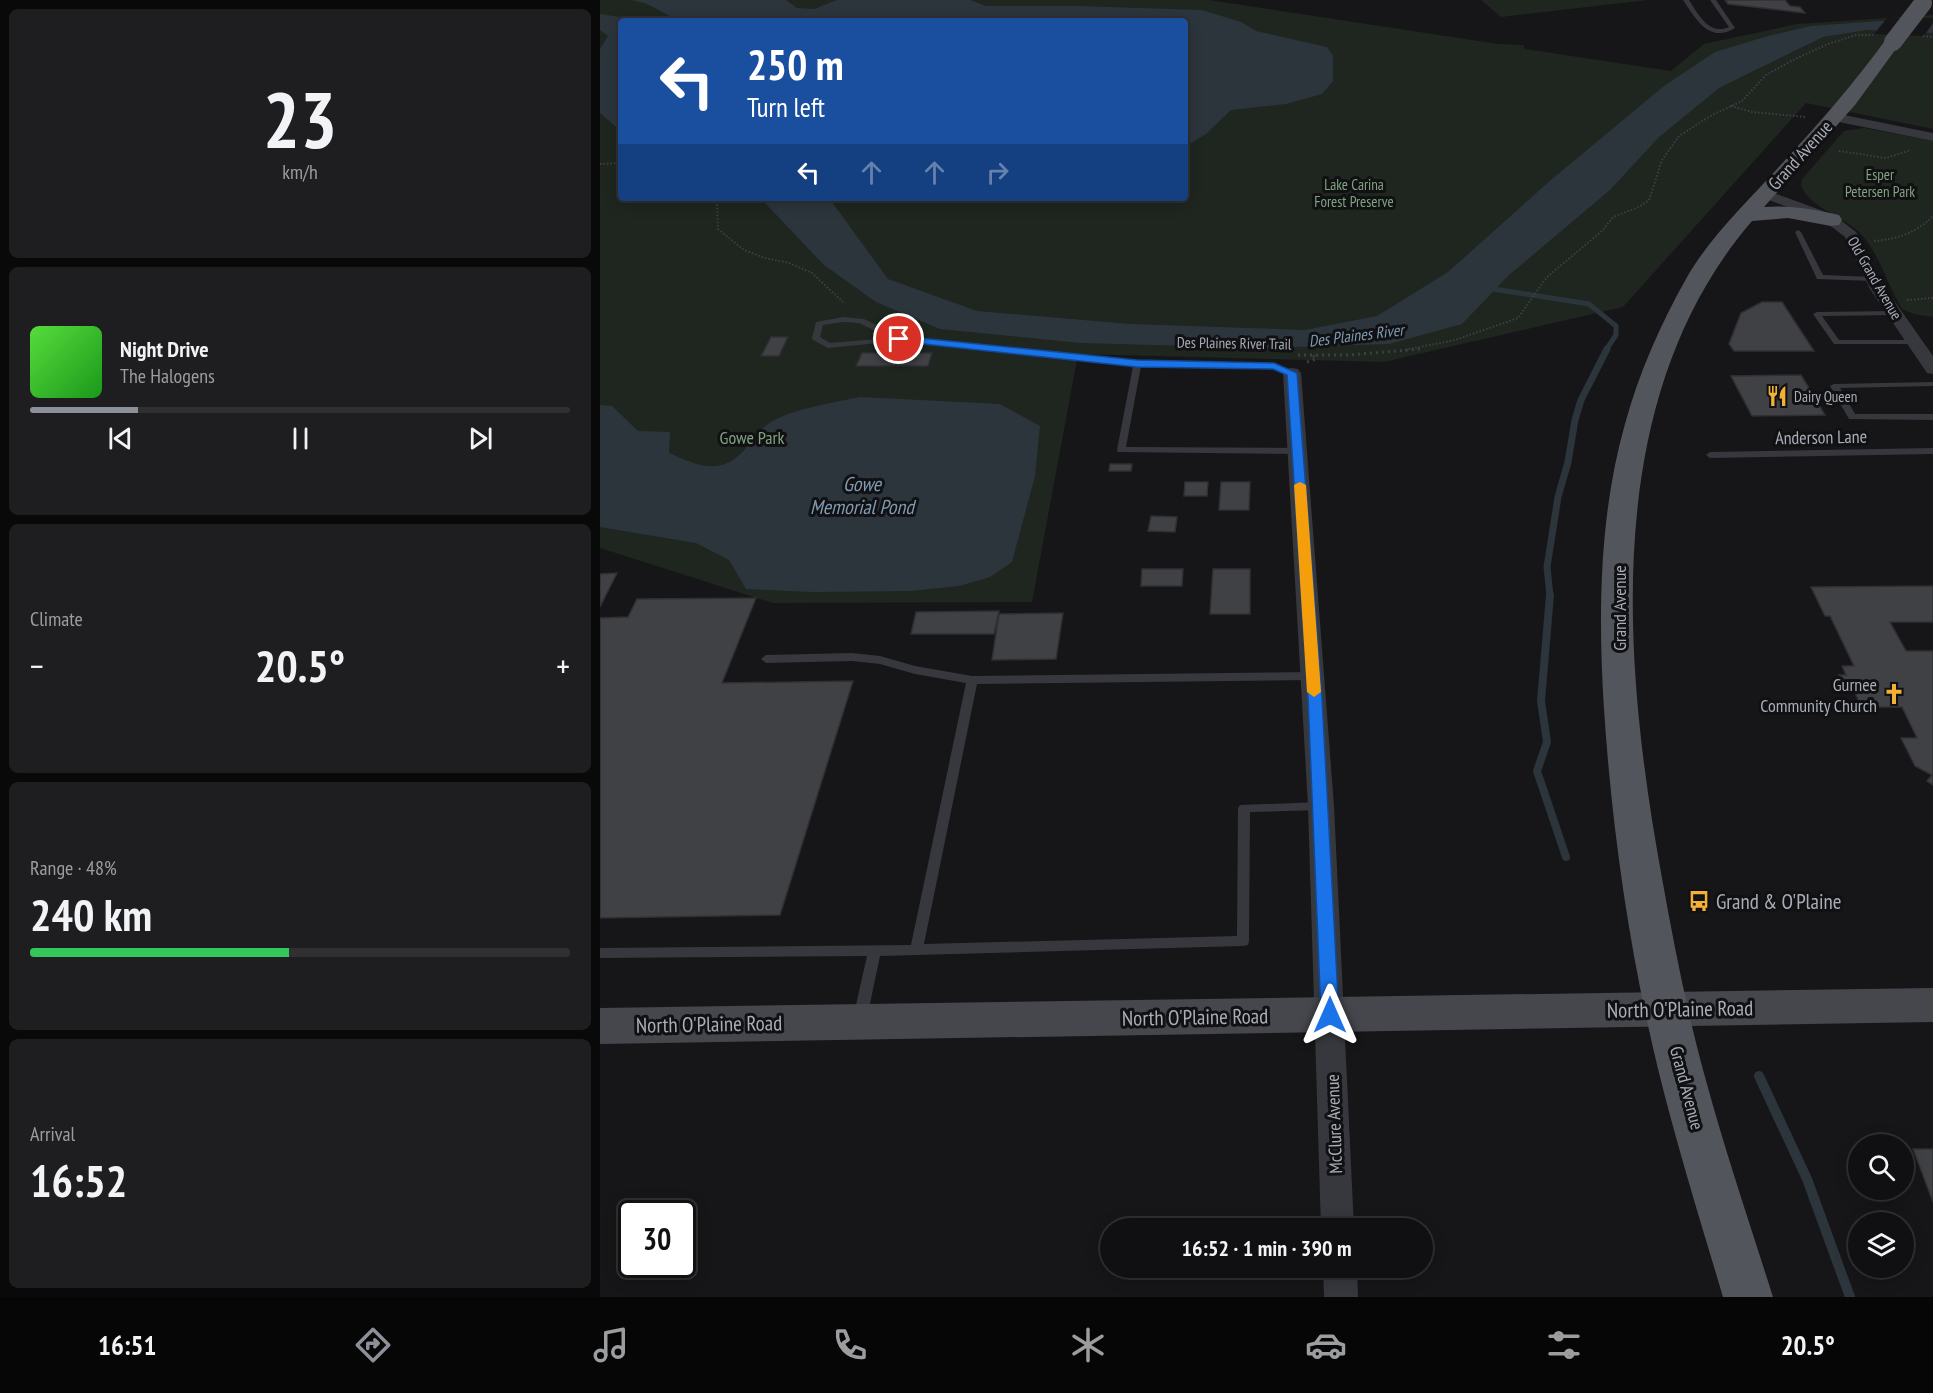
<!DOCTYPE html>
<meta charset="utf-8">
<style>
:root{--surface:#101012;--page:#1e1e20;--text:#f1f3f6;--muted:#9c9d9f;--line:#303032;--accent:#8c9099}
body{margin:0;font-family:"PT Sans Narrow",sans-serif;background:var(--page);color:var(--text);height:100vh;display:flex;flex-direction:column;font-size:22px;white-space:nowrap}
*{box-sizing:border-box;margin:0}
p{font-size:20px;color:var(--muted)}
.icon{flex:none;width:33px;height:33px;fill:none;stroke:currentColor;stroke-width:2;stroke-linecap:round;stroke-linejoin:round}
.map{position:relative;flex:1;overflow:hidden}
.drawer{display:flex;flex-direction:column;gap:9px;padding:9px;background:#09090a;width:600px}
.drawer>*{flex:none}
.guide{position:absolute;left:18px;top:18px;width:570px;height:183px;border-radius:6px;box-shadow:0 3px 15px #0003,0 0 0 2px var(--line);background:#1a4fa0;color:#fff;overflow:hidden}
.fabs{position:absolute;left:1248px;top:1134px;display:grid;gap:12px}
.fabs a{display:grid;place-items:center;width:66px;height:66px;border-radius:50%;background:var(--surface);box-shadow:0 3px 15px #0003,0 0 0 2px var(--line);font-size:30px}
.speed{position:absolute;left:18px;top:1200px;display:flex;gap:12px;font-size:30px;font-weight:700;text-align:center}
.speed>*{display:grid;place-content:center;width:78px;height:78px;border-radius:50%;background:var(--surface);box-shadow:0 3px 15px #0003,0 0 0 2px var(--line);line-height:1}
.speed .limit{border:3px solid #111;border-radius:9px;background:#fff;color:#111}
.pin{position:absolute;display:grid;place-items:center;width:51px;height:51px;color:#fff;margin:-26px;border:3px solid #fff;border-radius:50%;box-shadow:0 2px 6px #0007}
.me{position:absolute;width:66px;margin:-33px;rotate:0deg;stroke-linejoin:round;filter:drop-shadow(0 0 4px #0008)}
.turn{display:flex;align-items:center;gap:21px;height:126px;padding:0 30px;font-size:27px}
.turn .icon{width:78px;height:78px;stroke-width:2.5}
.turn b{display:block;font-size:42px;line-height:51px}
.lanes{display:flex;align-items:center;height:57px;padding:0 30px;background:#0003;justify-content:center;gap:30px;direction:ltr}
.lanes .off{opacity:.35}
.big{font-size:45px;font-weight:800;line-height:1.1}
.drawer .tile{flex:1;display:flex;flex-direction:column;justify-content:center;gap:9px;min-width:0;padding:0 21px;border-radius:9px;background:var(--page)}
.drawer .dial{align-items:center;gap:0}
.dial b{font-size:78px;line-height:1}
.song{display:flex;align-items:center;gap:18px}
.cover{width:72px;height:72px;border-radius:9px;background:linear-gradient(135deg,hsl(110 70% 55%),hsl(120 70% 35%))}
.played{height:6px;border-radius:3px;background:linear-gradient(90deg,var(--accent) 20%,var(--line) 20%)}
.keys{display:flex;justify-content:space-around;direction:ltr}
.heat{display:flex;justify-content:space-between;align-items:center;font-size:33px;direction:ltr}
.charge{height:9px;border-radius:4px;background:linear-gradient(90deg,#34c759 48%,var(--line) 0)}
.trip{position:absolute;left:500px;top:1218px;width:333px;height:60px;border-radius:30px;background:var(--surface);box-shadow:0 3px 15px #0003,0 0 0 2px var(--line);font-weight:800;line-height:60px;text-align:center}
.menu{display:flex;height:96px;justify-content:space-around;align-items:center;background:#060607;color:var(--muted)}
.menu .icon{width:42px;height:42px}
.menu .selected{color:var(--accent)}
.menu b{font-size:27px;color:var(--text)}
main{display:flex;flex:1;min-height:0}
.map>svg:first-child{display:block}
.green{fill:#1e261f;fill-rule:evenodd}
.water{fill:#2c353c}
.pier{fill:#161618}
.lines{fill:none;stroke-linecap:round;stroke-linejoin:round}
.stream-far3{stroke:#2c353c;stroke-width:5}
.stream-far2{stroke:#2c353c;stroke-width:7}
.stream-far1{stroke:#2c353c;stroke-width:8}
.stream{stroke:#2c353c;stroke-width:10}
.building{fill:#404145;stroke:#303034;stroke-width:1.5}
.path-far1{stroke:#3d3f44;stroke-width:2;stroke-dasharray:1.5 2;stroke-linecap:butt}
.path{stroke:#3d3f44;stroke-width:3;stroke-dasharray:2 4;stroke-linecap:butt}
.lane{fill:#37383d;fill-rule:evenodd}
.street{fill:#37383d;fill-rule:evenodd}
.secondary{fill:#45474d;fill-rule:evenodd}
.primary{fill:#53555c;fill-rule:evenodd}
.primary-bridge{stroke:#53555c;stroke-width:18}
.route{fill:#1a73e8;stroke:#114b97;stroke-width:1.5}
.slow{fill:#f59e0b}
.labels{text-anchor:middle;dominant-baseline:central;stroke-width:6;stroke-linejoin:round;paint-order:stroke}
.far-park-label{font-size:15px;fill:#7fa381;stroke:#111113}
.far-street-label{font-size:15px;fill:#a8adb8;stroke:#111113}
.far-poi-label{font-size:15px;fill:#a8adb8;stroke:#111113;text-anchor:start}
.far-water-label{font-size:16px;font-style:italic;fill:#7f9bb3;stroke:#111113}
.street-label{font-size:18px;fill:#a8adb8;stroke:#111113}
.park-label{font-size:18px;fill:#7fa381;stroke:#111113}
.poi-label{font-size:18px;fill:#a8adb8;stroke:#111113;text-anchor:end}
.water-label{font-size:20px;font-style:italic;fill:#7f9bb3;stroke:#111113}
.near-poi-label{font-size:21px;fill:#a8adb8;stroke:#111113;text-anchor:start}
.near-street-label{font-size:21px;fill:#a8adb8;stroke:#111113}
</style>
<main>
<section class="drawer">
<div class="tile dial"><b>23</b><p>km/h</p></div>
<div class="tile">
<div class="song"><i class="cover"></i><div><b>Night Drive</b><p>The Halogens</p></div></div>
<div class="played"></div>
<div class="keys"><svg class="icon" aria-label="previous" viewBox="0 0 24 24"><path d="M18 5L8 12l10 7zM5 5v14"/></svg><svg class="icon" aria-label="pause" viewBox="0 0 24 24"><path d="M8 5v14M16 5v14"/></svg><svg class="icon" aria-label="next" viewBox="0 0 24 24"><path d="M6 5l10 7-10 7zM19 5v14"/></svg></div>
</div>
<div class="tile"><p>Climate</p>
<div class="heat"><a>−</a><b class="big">20.5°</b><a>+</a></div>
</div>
<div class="tile"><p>Range · 48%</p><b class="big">240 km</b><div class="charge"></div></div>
<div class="tile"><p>Arrival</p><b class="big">16:52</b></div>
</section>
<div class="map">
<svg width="1333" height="1297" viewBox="0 0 1333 1297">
<rect width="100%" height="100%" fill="#161618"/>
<path class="green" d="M0 0H609L898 44 923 45 925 49 1071 71 1104 44 1197 24 1333 15V129L1206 103 1023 307 784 362 478 354 432 602 173 603 0 548ZM21 21H585V198H21Z
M881 0H1048L901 17Z
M1264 128 1333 141V317L1314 314 1302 309C1288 286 1279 254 1262 235 1244 215 1213 211 1201 186L1202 179 1244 131Z"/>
<path class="water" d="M31 0H186L197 8 214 9 237 0H370L386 6H479L602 10 641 22 656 31 727 47 733 56V81L722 94 686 104 631 110 606 134 585 147V21H118L70 16 45 3Z
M0 14 47 21H21V131L0 113V49L8 36 0 30Z
M1280 21H1333V33L1267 30 1223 37 1119 88 1058 138 1010 190 909 275 862 324 789 344 666 348 480 343 340 329 276 302 224 265 160 198H229L288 279 377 311 530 324 705 330 777 316 848 272 952 179 1064 86 1115 52 1168 36 1211 26Z
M260 397 400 404 440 426 435 476 412 562 390 577 359 586 310 591 213 592 146 589 129 560 96 543 0 527V405L12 406 38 431 70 432 69 453C99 466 121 477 146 448 153 441 160 429 168 424 187 410 236 402 260 397Z"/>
<path class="pier" d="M1287 18H1333V23L1324 36 1274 34Z"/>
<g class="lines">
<path class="stream-far3" d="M887 288 989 304 1016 326V335L1006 350"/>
<path class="stream-far2" d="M950 596 947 567 958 497 968 462 975 420 981 400 1007 349"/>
<path class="stream-far1" d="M950 595 941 701 947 742 937 771 966 857"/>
<path class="stream" d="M1159 1076 1207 1179 1250 1297"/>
</g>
<path class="building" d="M1125 0H1185L1190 6 1200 7 1205 13 1128 4Z
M1162 302H1182L1214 351H1134L1129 344 1141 313Z
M171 337H188L179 356H161Z
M262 353H332L328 366H256Z
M1201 375 1225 415 1152 416 1131 376Z
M510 464H532L531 471H509Z
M585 482H608L607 496H584Z
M621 482H650L649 510H619Z
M551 516 577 517 575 532 548 531Z
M542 569H583L582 586H541Z
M613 569H650V614H610Z
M17 573 0 607V574Z
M1333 586V622H1290L1306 651H1333V785L1327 781 1332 775 1315 766 1301 738H1317L1302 707H1271L1269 704H1260L1251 684H1244L1239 675H1246L1242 666H1254L1230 616H1225L1211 587Z
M156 598 122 683 253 681 180 915 0 918V618L28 617 37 599Z
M399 611 394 634H311L316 612Z
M463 613 456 659 392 660 399 614Z
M1313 1149H1333V1202Z"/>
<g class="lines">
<path class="path-far1" d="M1323 36 1333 37
M1131 106 1152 112 1206 117
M1239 151 1286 158 1311 150
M0 164 21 163
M114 198 117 204 118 229 144 250 165 258 189 263 212 273 245 304
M1274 241C1298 239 1316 233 1333 216
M1307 300 1333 298
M292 316 312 325
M805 350 855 340 918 318 947 277 1002 231 1013 217 1039 207 1049 200 1062 160 1079 136 1112 115 1142 101 1166 75 1193 60 1228 44 1256 35H1273"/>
<path class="path" d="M698 355H748L820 349
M707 362 716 359 713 355"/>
<path class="lane" d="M1083 0H1089C1098 14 1109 36 1129 27L1110 0H1116L1135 28C1109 44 1096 19 1083 0Z
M1198 230 1201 232 1223 275 1273 277 1277 279 1273 281 1217 279 1195 232Z
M1294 311 1298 313 1297 315 1222 316 1239 340H1314L1318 342 1317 344H1234L1213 314 1217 312Z
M243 317 264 319 301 337 537 362 677 364 696 373 692 375 673 368 541 366 526 447 698 448 702 451 698 454 518 452 517 450 533 366 299 341 228 348 213 340 212 338 216 322ZM243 322 259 323 290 338 230 343 220 337 223 325Z
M1333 382V386L1240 388 1255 414H1333V420L1249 419 1230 386 1234 384Z
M1333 448V454L1110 458 1106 455 1110 452Z
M252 653 280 656 315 666 372 676 712 672 717 676 712 680 377 684 324 944 637 936 638 808 640 805 721 802 725 803 727 806 725 809 721 810 650 812 649 941 648 945 643 946 280 956 267 1018 265 1022 260 1024 255 1022 253 1018 267 956 0 958V948L311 945 366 683 315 674 280 664 252 661 166 663 161 659 166 655Z"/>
<path class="street" d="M1234 113 1333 133V141L1229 120 1228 117 1229 114Z
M1166 190 1234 215 1256 232 1286 289 1333 356V374L1327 373 1270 289 1245 237 1224 221 1161 197 1159 194 1161 191Z
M692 368 698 369 701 373 734 806 754 1228H721L708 806 683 373 686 369Z
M723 1268H757L758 1297H724Z"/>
<path class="secondary" d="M1333 988V1022L0 1044V1008Z"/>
<path class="primary" d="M1293 37 1301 42 1255 105 1164 207C1190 205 1214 209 1239 215L1242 220 1239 225 1231 226 1188 218 1152 221C999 399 1023 664 1062 878 1074 945 1087 1012 1105 1077 1125 1151 1150 1224 1173 1297H1123C1101 1223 1078 1149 1059 1073 1030 955 1012 831 1004 709 998 615 999 515 1025 424 1039 373 1060 325 1086 279 1109 238 1145 204 1177 169 1216 127 1253 85 1287 38Z"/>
<path class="primary-bridge" d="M1293 42 1323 3"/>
</g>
<path class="route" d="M299 336 537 360 674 363 697 373 722 698 739 1015 736 1020 730 1022 723 1020 721 1015 708 698 687 375 673 369 537 367 296 341 294 339Z"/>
<path class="slow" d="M700 482 706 485 721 692 714 697 707 692 694 485Z"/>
<defs>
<symbol id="restaurant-bare" viewBox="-9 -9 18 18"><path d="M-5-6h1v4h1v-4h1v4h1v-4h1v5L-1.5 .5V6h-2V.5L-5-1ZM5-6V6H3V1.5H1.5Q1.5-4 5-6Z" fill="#f2b134" stroke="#111113" stroke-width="2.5" paint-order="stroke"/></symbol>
<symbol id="church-bare" viewBox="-9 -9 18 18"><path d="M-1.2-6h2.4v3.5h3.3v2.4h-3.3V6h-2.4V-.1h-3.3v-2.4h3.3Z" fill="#f2b134" stroke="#111113" stroke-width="2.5" paint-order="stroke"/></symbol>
<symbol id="bus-bare" viewBox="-9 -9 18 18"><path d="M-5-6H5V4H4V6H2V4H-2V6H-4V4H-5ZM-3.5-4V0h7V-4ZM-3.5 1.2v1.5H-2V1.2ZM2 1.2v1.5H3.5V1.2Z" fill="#f2b134" stroke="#111113" stroke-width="2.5" paint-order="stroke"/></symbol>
</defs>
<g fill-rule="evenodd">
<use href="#restaurant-bare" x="1162" y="381" width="30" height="30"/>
<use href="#church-bare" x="1279" y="679" width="30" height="30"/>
<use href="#bus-bare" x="1084" y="886" width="30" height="30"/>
</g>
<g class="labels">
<g class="far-park-label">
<text x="1280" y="174">Esper<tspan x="1280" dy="17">Petersen Park</tspan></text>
<text x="754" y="184">Lake Carina<tspan x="754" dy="17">Forest Preserve</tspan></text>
</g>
<g class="far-street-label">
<text transform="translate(1275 278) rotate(60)">Old Grand Avenue</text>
<text transform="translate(634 343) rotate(1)">Des Plaines River Trail</text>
</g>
<g class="far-poi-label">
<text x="1194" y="396">Dairy Queen</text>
</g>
<g class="far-water-label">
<text transform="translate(756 335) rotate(-7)">Des Plaines River</text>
</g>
<g class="street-label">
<text transform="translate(1200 155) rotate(-48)">Grand Avenue</text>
<text transform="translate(1221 437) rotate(-1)">Anderson Lane</text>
<text transform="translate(1019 608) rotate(-90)">Grand Avenue</text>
<text transform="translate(1087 1088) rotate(75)">Grand Avenue</text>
<text transform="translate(734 1124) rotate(-92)">McClure Avenue</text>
</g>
<g class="park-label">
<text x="152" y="437">Gowe Park</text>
</g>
<g class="poi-label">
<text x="1277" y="684">Gurnee<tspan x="1277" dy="21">Community Church</tspan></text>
</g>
<g class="water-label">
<text x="262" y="484">Gowe<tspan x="262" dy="23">Memorial Pond</tspan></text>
</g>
<g class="near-poi-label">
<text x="1116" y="901">Grand &amp; O'Plaine</text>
</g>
<g class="near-street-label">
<text transform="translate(1080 1009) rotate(-1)">North O'Plaine Road</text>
<text transform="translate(595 1017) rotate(-1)">North O'Plaine Road</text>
<text transform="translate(109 1024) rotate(-1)">North O'Plaine Road</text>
</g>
</g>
</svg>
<div class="fabs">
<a><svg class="icon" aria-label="search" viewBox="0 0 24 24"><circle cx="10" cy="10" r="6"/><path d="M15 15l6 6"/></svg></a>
<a><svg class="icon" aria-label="layers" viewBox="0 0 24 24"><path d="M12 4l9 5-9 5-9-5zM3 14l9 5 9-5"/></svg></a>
</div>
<div class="speed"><div class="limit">30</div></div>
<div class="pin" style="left:299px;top:339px;background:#d93025"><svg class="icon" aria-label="arrive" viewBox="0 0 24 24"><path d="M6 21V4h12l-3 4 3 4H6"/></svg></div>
<svg class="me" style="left:730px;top:1015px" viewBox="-20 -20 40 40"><path d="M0-17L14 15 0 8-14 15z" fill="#1a73e8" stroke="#fff" stroke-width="4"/></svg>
<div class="trip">16:52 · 1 min · 390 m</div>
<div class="guide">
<div class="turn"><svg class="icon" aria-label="left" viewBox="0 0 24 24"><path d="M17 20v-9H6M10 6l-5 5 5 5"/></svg><div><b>250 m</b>Turn left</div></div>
<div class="lanes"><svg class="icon" aria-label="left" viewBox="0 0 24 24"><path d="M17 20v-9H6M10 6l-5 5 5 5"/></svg><svg class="icon off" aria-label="ahead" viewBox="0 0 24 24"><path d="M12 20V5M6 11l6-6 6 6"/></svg><svg class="icon off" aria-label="ahead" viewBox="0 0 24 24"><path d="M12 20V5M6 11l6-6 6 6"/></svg><svg class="icon off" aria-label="right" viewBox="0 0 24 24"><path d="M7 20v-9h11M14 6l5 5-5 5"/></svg></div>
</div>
</div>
</main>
<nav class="menu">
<b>16:51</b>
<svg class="icon selected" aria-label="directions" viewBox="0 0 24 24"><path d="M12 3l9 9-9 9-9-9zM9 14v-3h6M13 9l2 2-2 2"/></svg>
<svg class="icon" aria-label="music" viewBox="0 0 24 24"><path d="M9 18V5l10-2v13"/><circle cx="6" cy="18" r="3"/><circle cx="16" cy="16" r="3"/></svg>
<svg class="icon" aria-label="phone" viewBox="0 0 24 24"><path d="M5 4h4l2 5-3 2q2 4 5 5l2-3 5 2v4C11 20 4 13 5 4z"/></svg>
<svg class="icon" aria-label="climate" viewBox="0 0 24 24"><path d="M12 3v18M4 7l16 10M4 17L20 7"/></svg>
<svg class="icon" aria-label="car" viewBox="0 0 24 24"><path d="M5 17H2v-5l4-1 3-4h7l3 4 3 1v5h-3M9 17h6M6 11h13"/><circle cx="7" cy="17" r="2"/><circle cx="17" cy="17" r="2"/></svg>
<svg class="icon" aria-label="filters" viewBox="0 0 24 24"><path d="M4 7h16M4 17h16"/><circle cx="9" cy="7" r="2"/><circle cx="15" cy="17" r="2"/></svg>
<b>20.5°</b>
</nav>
